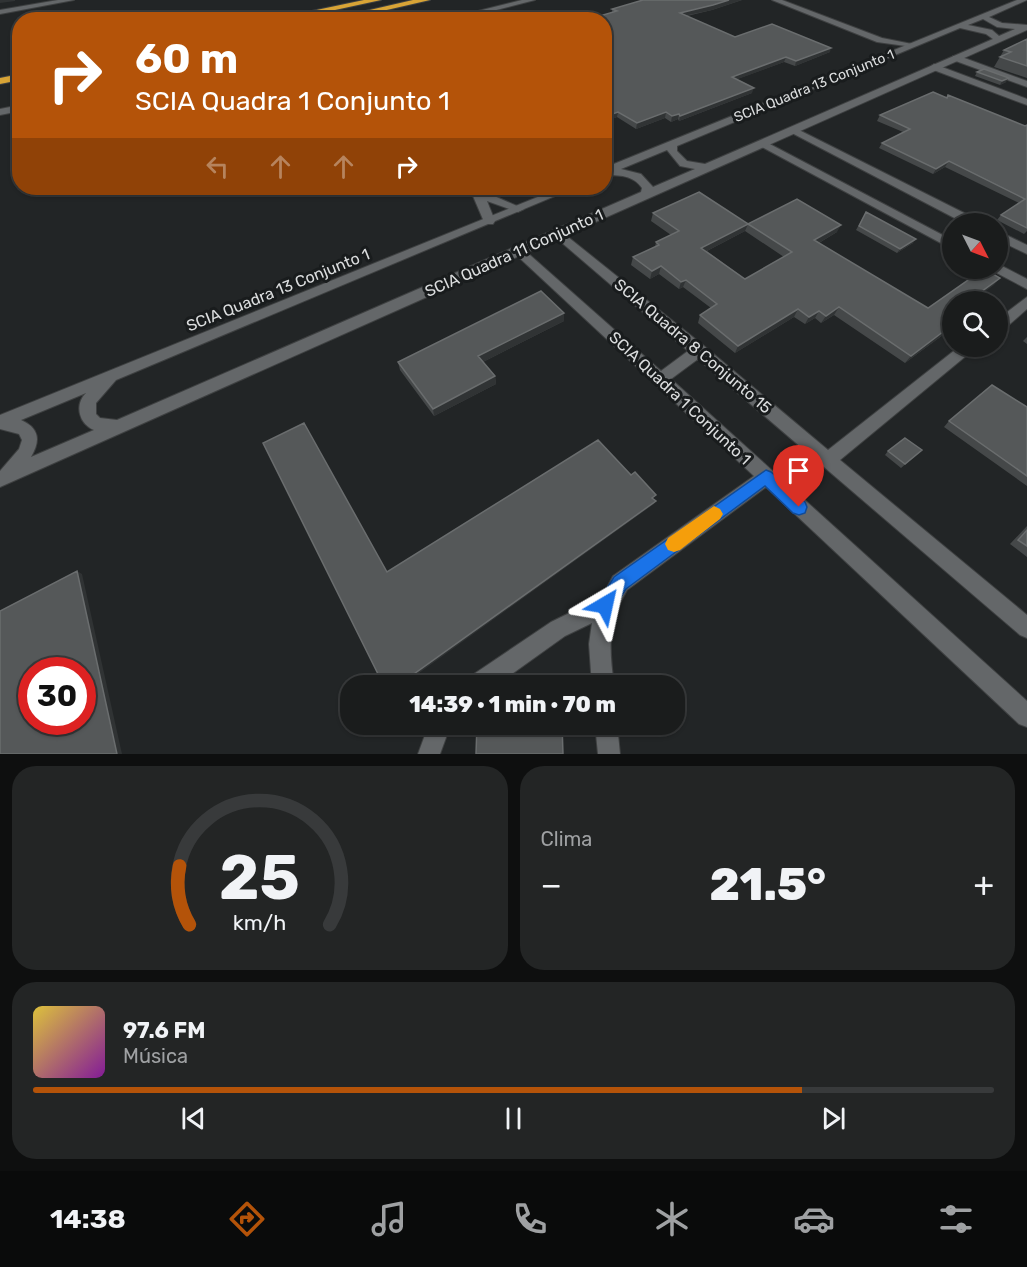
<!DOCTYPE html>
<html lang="pt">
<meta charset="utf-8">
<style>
:root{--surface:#1a1c1c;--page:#232525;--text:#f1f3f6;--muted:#9fa1a3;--line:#383a3b;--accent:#b45309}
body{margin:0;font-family:Rubik,sans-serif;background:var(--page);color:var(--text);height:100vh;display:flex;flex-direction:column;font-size:22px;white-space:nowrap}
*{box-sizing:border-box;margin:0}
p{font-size:20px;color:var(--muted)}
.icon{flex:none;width:33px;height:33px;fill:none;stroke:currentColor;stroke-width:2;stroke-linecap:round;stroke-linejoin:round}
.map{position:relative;height:754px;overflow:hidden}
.side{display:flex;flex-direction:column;gap:12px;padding:12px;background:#0e0f0f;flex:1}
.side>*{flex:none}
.hud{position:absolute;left:12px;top:12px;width:600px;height:183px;border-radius:24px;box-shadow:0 2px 4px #0004,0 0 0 2px var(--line);background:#b45309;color:#fff;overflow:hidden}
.needle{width:39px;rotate:132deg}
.controls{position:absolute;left:942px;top:213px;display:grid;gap:12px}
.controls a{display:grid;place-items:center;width:66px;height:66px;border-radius:50%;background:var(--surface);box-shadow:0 2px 4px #0004,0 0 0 2px var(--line);font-size:30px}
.speed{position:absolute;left:18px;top:657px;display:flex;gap:12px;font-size:30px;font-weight:700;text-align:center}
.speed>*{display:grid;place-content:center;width:78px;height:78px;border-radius:50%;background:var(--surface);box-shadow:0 2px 4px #0004,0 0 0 2px var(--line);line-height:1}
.speed .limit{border:9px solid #d22;background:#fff;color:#111}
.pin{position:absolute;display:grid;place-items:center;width:51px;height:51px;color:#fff;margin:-62px -26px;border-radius:50% 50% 50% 0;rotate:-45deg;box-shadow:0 0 6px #0007}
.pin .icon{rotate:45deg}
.me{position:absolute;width:66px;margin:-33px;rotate:36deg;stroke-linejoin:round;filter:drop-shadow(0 0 4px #0008)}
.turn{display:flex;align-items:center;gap:21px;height:126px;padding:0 24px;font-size:27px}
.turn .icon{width:78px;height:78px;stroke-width:2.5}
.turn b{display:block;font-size:42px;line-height:51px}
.lanes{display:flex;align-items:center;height:57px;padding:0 24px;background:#0003;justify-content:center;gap:30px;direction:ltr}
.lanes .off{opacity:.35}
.big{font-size:45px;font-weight:800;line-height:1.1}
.side .card{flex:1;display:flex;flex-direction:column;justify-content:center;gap:9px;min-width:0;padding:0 21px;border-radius:24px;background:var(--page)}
.side .dial{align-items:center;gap:0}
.dial svg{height:156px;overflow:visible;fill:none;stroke:var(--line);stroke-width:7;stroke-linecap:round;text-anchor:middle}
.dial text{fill:var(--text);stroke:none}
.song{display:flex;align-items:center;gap:18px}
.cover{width:72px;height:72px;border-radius:9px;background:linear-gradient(135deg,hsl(50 70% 55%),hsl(290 70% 35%))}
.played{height:6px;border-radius:3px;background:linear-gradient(90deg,var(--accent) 80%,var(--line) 80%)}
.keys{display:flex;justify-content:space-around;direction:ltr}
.heat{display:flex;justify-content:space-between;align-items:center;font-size:33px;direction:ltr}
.side .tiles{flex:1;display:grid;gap:12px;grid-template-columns:1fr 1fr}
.card:last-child{grid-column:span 2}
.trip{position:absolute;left:340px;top:675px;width:345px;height:60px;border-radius:24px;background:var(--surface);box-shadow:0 2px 4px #0004,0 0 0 2px var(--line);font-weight:800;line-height:60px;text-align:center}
.tab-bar{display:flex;height:96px;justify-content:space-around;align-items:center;background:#0a0b0b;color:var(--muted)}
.tab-bar .icon{width:42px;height:42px}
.tab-bar .active{color:var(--accent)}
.tab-bar b{font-size:27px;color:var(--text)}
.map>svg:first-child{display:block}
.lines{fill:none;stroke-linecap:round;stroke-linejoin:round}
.minor-casing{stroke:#3e4041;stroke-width:2}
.tertiary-casing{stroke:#3e4041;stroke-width:2}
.motorway-casing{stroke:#3e4041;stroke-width:2}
.minor{fill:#646769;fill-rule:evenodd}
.tertiary{fill:#646769;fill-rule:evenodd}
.motorway{fill:#d8a436;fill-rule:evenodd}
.wall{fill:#454849;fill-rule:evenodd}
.shaded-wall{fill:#303334}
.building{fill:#555859;stroke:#6a6d6e;stroke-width:1.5;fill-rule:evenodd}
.route{fill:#1a73e8;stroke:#114b97;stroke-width:1.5}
.slow{fill:#f59e0b}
.labels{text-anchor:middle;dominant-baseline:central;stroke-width:6;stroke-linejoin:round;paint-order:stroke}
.far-street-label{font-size:14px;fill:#dbddde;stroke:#191c1d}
.street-label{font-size:16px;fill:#dbddde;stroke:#191c1d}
</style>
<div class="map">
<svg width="1027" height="754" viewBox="0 0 1027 754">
<rect width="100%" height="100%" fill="#222526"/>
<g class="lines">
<defs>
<path id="minor" d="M772 0H782L882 38 917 45 913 47 877 42Z
M953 56H959L1027 81V87L953 60Z
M934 64 1027 99V105L931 69 930 67Z
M793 127 980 221 982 224H966L790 132 788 130Z
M764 141 952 240V249L760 146 759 144Z
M464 188H476L524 209 518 212 487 201 495 221 493 224H485L473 196Z
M558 229 704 346 828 450 960 346H978L840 460 1027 615V638L1020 635 698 359 671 379 1027 701V727L1019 724 766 487 627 590C607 624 609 647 614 686H592L589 644 592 623 565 636 495 686H465L468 678 551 622 602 597 613 576 754 476 512 251 514 248H522L661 371 688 351 554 236 552 233Z
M998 231 1027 245V254L998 240Z
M998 264 1027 279V289L993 271 991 268H998Z
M1027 297V309L1003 330 998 331V319Z
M429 724H451L440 754H418Z
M595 724H617L620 754H598Z"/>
<path id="tertiary" d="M58 0H74L0 14V10Z
M522 0H535L457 20H442Z
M1017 0H1027L989 17 1002 23 1027 25V30L0 487V471L19 449 22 440 19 434 0 429V415L560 188H574L116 380 96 403V414L100 418 117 420 641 192 642 188C633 175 619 175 604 175V168ZM983 19 997 27 1015 29 999 36 992 30 968 25ZM960 28 986 34 993 39 705 164 687 161 677 151V146ZM667 150 680 166 695 169 653 187 641 174 621 169ZM86 393C74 405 79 424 94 430L31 457C41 440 39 428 21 420Z
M20 105V111L0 115V109Z"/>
<path id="motorway" d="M364 0H381L289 20H269Z
M413 0H430L365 15 361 12Z
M20 74V80L0 84V78Z"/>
</defs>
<use href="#minor" class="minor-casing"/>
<use href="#tertiary" class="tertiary-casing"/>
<use href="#motorway" class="motorway-casing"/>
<use href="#minor" class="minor"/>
<use href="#tertiary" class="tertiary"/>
<use href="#motorway" class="motorway"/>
</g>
<path class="wall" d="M643 0H742L712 10 687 16 735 37 830 52 795 66 784 62 737 79 752 93 679 121 678 119 671 122 665 118 636 129 617 117 604 122V20L612 12V9Z
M1027 39V78L994 67 1004 50Z
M977 72 1006 82 1000 85 975 76Z
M880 115 1025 126 1027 125V231L1024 234 997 220 1001 215 1019 203 945 167 933 174 879 148 882 143 903 132 877 121Z
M866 212 913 243 897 253 856 230Z
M653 213 837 232 819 243 928 308 994 285 952 302V315L950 317 951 329 905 363 834 315 821 323 815 318 805 324 794 317 735 353 698 323 700 315 711 308 683 287 679 289 659 274 650 279 631 265 633 257 655 247 656 242 671 235 651 221ZM745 231 784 257 745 279 707 251Z
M564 313V321L483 362 495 376 496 384 434 416 400 370 398 362Z
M1027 337V344L1023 341Z
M1027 407V486L944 427 949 421Z
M922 450 901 468 885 455 888 451Z
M1027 526V557L1010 544Z"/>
<path class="shaded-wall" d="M0 0H15V1L0 3Z
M729 0H742L712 10 679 17 680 13Z
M831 48 830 52 795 66 796 61Z
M786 57 784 62 730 82 732 77Z
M1009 78 1006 82 1000 85 1002 81Z
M754 88 752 93 679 121 680 116Z
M618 112 617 117 604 122V117Z
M666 112 665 118 636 129 637 123Z
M679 114 678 119 671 122 672 116Z
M949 161 945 167 933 174 936 169Z
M748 224 745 231 699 255 701 248Z
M841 225 837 232 810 248 814 240Z
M916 239 913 243 897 253 900 249Z
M661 266 659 274 650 279 652 271Z
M1000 278 994 285 971 302H967Z
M686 280 683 287 679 289 681 282Z
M839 307 834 315 821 323 826 316Z
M798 309 794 317 735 353 738 346Z
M819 311 815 318 805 324 809 317Z
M564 313V321L479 364 478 356Z
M952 325 951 329 905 363 911 356Z
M495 376 496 384 434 416 433 409Z
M656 501 654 504 401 686H397Z
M77 571 82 574 122 754H117Z"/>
<path class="building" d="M643 0H729L713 5 680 13 735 37 772 24 831 48 796 61 786 57 732 77 754 88 680 116 679 114 672 116 666 112 637 123 618 112 604 117V20H586L617 11 612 9Z
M1027 39V66L1000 57 1011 52 1004 50Z
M984 69 1009 78 1002 81 977 72Z
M933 92 947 98 948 95 1025 126 1027 125V228L1001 215 1025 199 949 161 936 169 882 143 910 129 880 115Z
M699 192 748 224 797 199 841 225 814 240 928 308 984 269 1000 278 967 302H952V312L948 315 952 318V325L911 356 839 307 826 316 819 311 809 317 798 309 738 346 700 315 717 304 686 280 681 282 661 266 652 271 633 257 659 245 656 242 679 231 653 213ZM748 224 792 252 745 279 701 248Z
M866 212 916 239 900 249 859 226Z
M541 291 564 313 478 356 495 376 433 409 398 362Z
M992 385 1027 407V476L949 421Z
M304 423 387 572 598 440 631 475 635 472 656 495 652 498 656 501 397 686H384L263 443Z
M905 438 922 450 905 464 888 451Z
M1027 530V546L1018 540Z
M77 571 117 754H0V611ZM32 670H82V722H32Z
M477 724H562L563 754H476Z"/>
<path class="route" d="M766 470 771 472 805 502 807 507 805 513 799 515 793 513 765 486 626 589 612 611 605 614 599 611 596 605 614 577Z"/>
<path class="slow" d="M714 506 720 509 723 514 720 519 680 550 674 552 668 550 665 544 668 538Z"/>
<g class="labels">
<g class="far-street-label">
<text transform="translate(814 86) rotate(-22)">SCIA Quadra 13 Conjunto 1</text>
</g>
<g class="street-label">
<text transform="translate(514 253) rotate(-24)">SCIA Quadra 11 Conjunto 1</text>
<text transform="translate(278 290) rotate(-22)">SCIA Quadra 13 Conjunto 1</text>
<text transform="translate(693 346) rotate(40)">SCIA Quadra 8 Conjunto 15</text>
<text transform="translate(680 398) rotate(43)">SCIA Quadra 1 Conjunto 1</text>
</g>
</g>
</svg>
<div class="controls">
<a><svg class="needle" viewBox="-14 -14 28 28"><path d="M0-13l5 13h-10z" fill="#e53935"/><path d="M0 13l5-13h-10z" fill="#9fa1a3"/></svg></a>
<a><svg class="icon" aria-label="search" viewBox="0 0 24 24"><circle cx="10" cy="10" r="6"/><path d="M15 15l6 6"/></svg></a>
</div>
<div class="speed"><div class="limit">30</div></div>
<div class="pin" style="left:799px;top:507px;background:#d93025"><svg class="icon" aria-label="arrive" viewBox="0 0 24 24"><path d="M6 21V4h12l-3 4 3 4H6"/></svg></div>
<svg class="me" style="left:605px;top:605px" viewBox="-20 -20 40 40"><path d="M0-17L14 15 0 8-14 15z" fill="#1a73e8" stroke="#fff" stroke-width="4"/></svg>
<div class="trip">14:39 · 1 min · 70 m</div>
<div class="hud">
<div class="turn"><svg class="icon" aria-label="right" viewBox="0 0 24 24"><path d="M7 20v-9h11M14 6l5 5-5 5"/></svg><div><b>60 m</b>SCIA Quadra 1 Conjunto 1</div></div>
<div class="lanes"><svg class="icon off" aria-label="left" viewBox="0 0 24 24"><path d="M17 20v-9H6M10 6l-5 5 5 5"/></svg><svg class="icon off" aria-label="ahead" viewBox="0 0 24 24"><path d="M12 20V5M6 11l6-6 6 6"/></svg><svg class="icon off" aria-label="ahead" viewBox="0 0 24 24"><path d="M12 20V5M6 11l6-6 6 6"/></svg><svg class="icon" aria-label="right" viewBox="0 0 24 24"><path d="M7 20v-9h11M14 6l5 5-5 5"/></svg></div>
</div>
</div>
<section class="side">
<div class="tiles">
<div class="card dial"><svg viewBox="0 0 100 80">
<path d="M14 69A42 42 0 1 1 86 69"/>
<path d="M14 69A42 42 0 0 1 9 39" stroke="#b45309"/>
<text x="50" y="56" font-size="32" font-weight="700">25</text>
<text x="50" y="72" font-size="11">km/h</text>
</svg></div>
<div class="card"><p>Clima</p>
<div class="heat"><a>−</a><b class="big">21.5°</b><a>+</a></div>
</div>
<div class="card">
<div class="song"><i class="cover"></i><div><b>97.6 FM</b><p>Música</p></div></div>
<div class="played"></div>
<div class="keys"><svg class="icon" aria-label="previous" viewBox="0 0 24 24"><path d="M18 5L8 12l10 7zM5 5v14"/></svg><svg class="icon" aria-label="pause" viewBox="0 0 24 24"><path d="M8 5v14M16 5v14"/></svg><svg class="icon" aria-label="next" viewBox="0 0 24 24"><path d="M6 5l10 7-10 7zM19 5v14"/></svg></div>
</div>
</div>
</section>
<nav class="tab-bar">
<b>14:38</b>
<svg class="icon active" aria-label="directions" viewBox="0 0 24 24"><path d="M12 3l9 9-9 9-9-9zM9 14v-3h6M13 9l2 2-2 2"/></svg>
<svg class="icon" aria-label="music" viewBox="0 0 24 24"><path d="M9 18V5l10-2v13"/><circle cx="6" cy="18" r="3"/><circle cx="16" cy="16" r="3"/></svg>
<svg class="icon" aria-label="phone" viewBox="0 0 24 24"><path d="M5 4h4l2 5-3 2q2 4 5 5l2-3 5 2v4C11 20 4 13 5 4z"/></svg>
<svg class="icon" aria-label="climate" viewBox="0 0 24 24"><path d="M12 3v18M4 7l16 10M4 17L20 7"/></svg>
<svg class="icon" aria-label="car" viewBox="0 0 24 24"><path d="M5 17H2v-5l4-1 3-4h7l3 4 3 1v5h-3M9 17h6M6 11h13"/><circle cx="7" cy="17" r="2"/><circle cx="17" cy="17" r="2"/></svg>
<svg class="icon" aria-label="filters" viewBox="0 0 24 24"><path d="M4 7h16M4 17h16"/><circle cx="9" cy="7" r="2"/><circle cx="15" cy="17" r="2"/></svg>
</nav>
